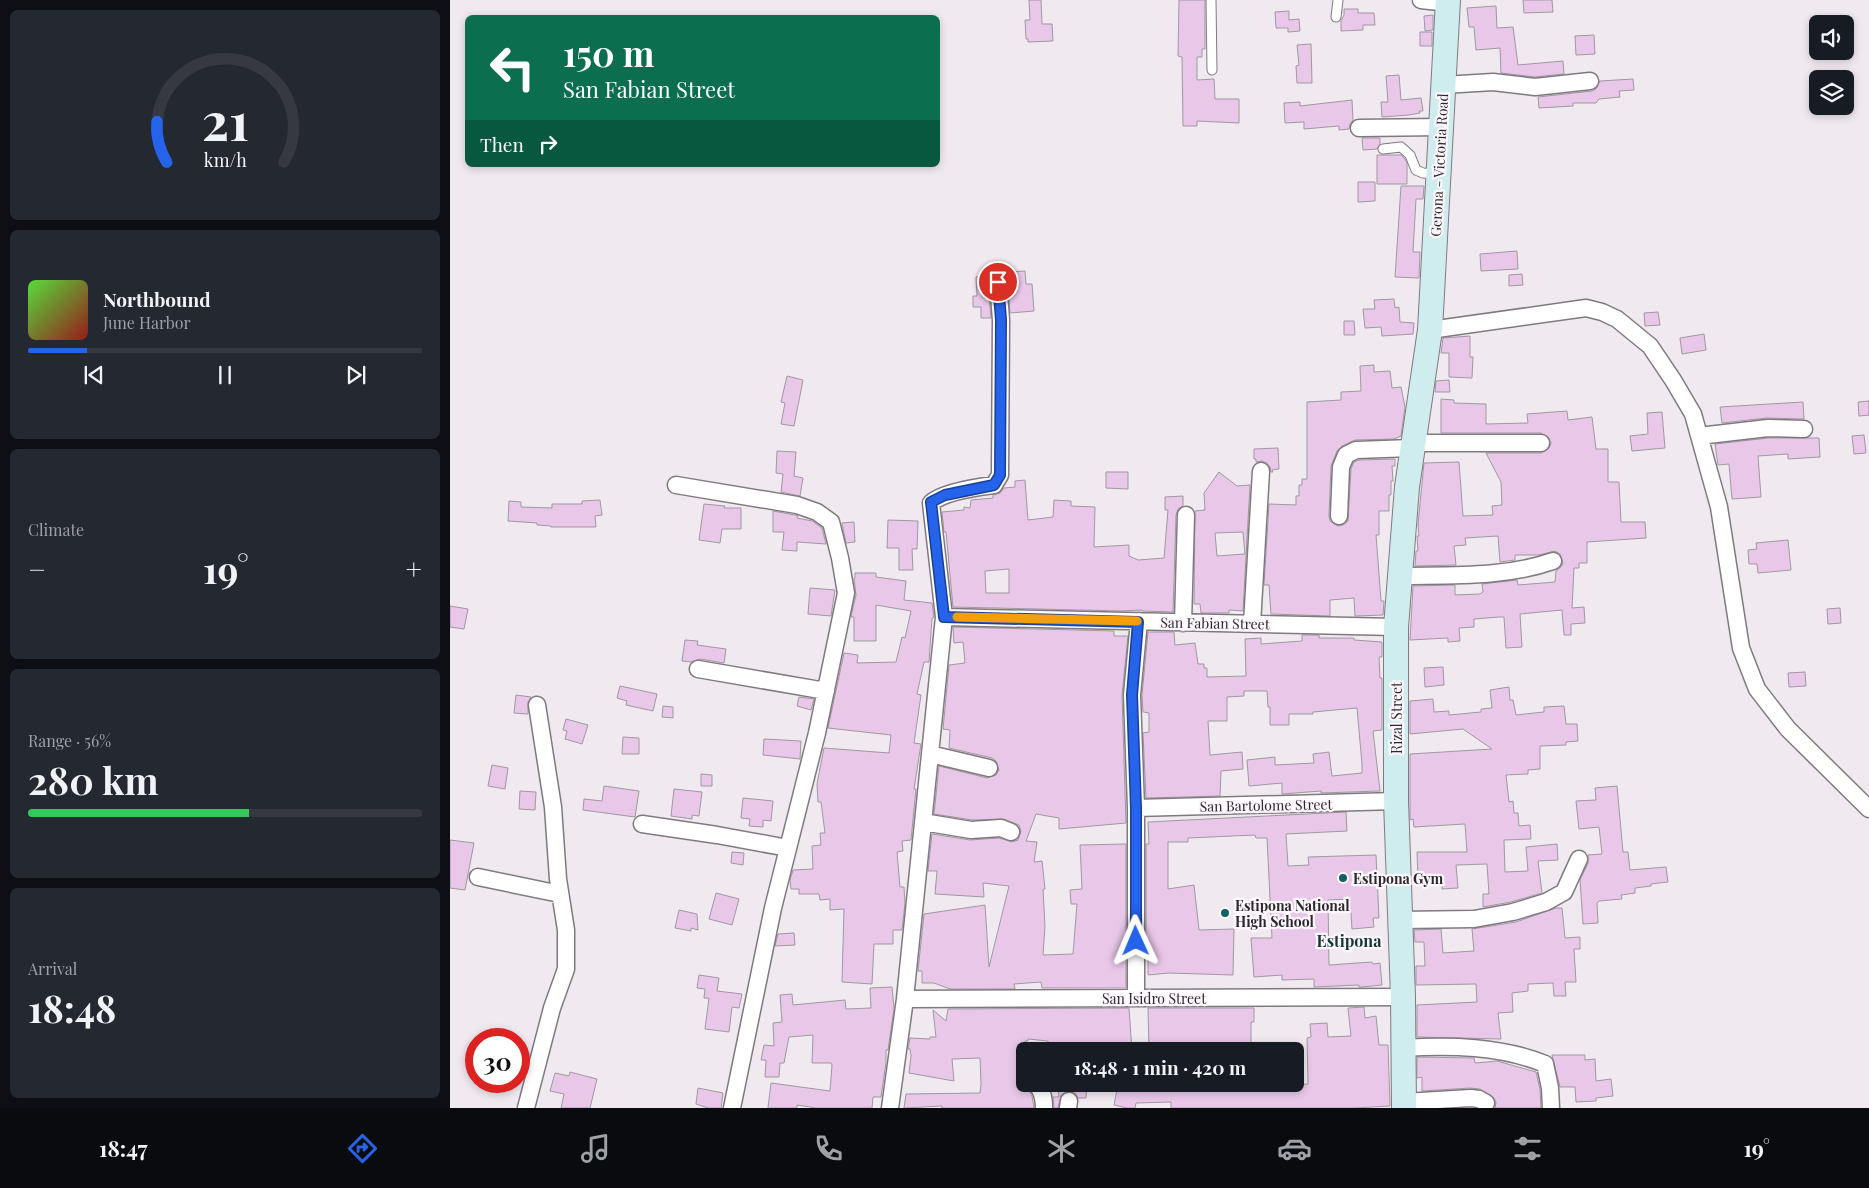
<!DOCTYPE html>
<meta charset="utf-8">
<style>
:root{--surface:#171b24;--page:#242831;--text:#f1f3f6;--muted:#9ea1a6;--line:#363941;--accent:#2563eb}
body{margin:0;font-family:"Playfair Display",serif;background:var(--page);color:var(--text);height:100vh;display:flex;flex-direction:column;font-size:19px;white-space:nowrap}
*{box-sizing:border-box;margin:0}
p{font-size:16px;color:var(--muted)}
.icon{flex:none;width:28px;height:28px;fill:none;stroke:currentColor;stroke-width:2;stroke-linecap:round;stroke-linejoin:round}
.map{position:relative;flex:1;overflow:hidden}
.sheet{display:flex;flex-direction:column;gap:10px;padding:10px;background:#0d0f14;width:450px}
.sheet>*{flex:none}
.banner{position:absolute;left:15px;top:15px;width:475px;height:152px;border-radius:8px;box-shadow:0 2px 8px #0003;background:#0b6e4f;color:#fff;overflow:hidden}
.buttons{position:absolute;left:1359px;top:15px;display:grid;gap:10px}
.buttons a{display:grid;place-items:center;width:45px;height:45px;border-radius:8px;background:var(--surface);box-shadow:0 2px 8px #0003;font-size:25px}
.speed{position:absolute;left:15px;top:1028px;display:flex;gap:10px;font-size:25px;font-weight:700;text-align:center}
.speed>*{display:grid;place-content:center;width:65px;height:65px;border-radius:50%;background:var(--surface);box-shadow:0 2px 8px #0003;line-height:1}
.speed .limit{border:8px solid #d22;background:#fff;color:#111}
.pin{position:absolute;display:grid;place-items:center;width:42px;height:42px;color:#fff;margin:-21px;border:2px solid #fff;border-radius:50%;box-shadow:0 1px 5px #0007}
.me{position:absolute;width:55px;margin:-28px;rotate:359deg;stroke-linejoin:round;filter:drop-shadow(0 0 4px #0008)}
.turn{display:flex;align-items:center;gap:18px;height:105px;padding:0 15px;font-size:22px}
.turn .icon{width:65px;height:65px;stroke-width:2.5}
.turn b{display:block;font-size:35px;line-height:42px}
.then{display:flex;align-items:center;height:48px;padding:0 15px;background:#0003;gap:10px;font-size:19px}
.big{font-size:38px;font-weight:700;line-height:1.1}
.sheet .widget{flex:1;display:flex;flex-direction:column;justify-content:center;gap:8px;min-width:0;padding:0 18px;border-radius:8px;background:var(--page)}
.sheet .dial{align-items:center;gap:0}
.dial svg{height:130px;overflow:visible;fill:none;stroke:var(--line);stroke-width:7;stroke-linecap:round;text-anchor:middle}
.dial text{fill:var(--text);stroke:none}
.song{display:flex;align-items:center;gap:15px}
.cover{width:60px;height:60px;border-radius:8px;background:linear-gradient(135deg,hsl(110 70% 55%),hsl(0 70% 35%))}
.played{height:5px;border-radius:2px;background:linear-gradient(90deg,var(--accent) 15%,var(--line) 15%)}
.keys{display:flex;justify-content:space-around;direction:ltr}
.heat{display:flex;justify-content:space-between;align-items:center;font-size:28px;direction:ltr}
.charge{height:8px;border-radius:4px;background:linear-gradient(90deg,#34c759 56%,var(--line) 0)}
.trip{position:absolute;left:566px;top:1042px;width:288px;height:50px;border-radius:8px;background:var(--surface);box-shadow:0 2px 8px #0003;font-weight:700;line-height:50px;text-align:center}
.menu{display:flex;height:80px;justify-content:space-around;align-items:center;background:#090b0e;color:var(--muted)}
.menu .icon{width:35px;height:35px}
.menu .active{color:var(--accent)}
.menu b{font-size:22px;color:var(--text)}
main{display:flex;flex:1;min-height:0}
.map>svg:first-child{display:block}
.building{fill:#e9c7e9;stroke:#9f999f;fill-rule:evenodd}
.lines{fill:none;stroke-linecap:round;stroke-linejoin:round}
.lane-casing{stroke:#807a80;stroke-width:11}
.street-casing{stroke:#807a80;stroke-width:19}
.secondary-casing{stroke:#807a80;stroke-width:26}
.lane{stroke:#fff;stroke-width:9}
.street{stroke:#fff;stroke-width:16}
.secondary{stroke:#cfecee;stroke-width:24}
.route-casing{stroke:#184099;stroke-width:12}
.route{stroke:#2563eb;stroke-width:9}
.slow{stroke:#f59e0b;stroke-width:9}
.poi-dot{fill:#116266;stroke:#fdf7fd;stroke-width:2}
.labels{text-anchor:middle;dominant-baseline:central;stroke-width:4.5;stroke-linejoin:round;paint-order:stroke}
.street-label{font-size:14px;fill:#2a282a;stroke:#fdf7fd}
.poi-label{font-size:14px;font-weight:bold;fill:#2a282a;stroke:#fdf7fd;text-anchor:start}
.quarter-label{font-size:16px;font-weight:bold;fill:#123537;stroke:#fdf7fd}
</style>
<main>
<section class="sheet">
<div class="widget dial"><svg viewBox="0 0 100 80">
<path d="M14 69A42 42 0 1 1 86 69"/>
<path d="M14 69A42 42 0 0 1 8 44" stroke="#2563eb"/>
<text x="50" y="56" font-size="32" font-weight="700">21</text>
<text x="50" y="72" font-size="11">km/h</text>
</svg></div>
<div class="widget">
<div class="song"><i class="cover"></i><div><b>Northbound</b><p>June Harbor</p></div></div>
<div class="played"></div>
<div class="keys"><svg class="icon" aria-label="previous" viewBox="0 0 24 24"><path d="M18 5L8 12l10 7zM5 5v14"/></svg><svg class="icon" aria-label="pause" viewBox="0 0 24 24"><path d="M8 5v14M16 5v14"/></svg><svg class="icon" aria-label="next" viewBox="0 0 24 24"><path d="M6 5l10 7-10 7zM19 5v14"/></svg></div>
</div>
<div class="widget"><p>Climate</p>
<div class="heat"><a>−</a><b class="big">19°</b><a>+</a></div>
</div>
<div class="widget"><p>Range · 56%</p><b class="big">280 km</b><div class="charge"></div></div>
<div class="widget"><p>Arrival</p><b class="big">18:48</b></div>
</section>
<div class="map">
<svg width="1419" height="1108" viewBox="0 0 1419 1108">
<rect width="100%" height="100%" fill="#f0e9f0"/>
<path class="building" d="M579 0H591L592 24H602L603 41 578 42V39H576L575 20H580Z
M729 0H755V49H752V57H747V80L764 79 765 99H789V123L747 121V126H733L732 57 728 56Z
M1073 0H1102L1103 12 1074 13Z
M1046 6 1047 28 1063 27 1068 65 1113 61 1114 74 1085 77 1051 73 1050 48 1026 50 1024 27H1019L1017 8Z
M894 9H908V13H924L925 25H913V30L891 31V21L894 15Z
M839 11V20L849 19 850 31 838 32V28H826L825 12Z
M983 15V30L975 31 974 16Z
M970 32H982V46H970Z
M1144 35 1145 54 1126 55 1125 36Z
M861 44 862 83H847L846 66 849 65 847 45Z
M949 75 951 100 971 98 973 111H969L970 113 959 115 932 117 931 102H938L936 76Z
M1183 79 1184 90 1169 91 1170 97 1149 99 1146 103H1123V106L1089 108 1088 97 1142 91 1146 89 1150 81Z
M902 100 903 120 900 124 899 129 889 130V126L854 129V122L835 123 834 103 850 102V106Z
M912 138H930V144L927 149 913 150Z
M927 155H951L955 159 957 163V184H927Z
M908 182H925V201L908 202Z
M951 186H974L973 199H966L963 252H970L969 278 945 277Z
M1067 251 1068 269 1031 271 1030 254Z
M575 271 576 284H582L584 311 560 313 558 281 555 275H559V272Z
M1072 274 1073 285 1059 286V275Z
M540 276 538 283 541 318H531V307H523V296H527L526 277Z
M944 299 945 308 949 307 950 322 964 323 963 334 932 336 931 327 915 328 913 309H925L924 300Z
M1208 312 1210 325 1195 326 1194 313Z
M894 321H904L905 335H894Z
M1254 334 1256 350 1232 354 1230 338Z
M1020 336V357H1023L1022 378 999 377V353H991L993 338Z
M924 365V372L940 371 942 388 951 387 955 407 951 436 944 439 905 440 892 446 887 451 881 466 879 516 880 521 888 526 893 525 898 521 901 469 904 462 909 460 945 459V466H942L943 481H941V495H939V511H929V535H926L931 601H934L933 615 905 616 904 598 880 600V616L821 614 819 585H814L819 504 846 505V496H849V485H852V479H857V402L891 400V392L911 391 910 366Z
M337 376 353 380 344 426 331 424 335 403 331 402Z
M999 380 1000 392H985L986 381Z
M991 399 1004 400V403L1036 404V424L1078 423 1077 414 1117 411 1118 420 1142 417 1146 449H1158V482H1169L1171 522H1195L1196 538 1137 542V563H1129V568H1124L1122 608 1134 607 1135 623 1121 624V635H1114L1112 610 1070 614 1072 647 1056 648 1054 617H1049L1024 619V627L1009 628 1010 641 998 642V638L960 640 963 586 1005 585V595L1030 594 1033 592 1032 584 1067 580 1068 585 1105 582 1106 571 1111 567 1113 563 1110 554 1105 551 1089 555H1065V560L1050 562 1048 536 1015 538 1016 545 1004 546 1006 565 965 566 966 551H968L967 536H969L968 524 974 463 1009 462 1013 516 1043 515 1042 506 1052 505 1051 482 1036 453H1091L1099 448 1101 443 1099 438 1091 433H991Z
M1419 401V415L1409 416 1408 402Z
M1353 402 1354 419 1317 418 1272 423 1270 407Z
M1212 412 1215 448 1182 451 1180 436 1198 434 1197 413Z
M1414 435 1416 453 1404 454 1402 436Z
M1318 438H1369L1370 457 1338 459V454L1308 456 1311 497 1282 499 1279 464 1268 465 1265 444Z
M828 448 829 469 822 470 823 472H821L820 467 817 463 812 461 806 462V459H804V449Z
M327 451 346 452 344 476 353 478 350 496 331 492 333 474 326 473Z
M656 472H678V489L656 488Z
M769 472 787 486 800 485 793 611 779 610V613H751L750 604H744L745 511 755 510 754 493ZM793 532 795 554 767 556 765 533Z
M575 480 578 520 603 517 604 500 621 501V506L645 507 644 547 679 545V556L688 560 714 558 718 510H715V497L733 496V506L728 509 726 515 723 612 692 611V610L672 611 503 607 496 532H494L492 512 514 510V507L520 508 521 500 543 498V495L550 493 554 488 565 487V481ZM559 569V593H536L535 571Z
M150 500 152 515 145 516 146 527H101V526L87 525V523L58 521 59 501 71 502V507L102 508V504H132V501Z
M254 504 275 506 274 508H291V529H272L270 543 249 540Z
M323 511 345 515 348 516 347 518 362 521 372 528 376 544 347 542V551L332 550 334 532H323Z
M438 520 468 521 467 549H462L463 570H449V548H437Z
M404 522 405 542 396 543 392 523Z
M1338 540 1341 570 1308 573 1307 564H1299L1298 550 1307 549 1306 543Z
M405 573H426V577L456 581 454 600 482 603 484 617 482 618 479 662H474L467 694 471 695 464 743 471 744 464 789H466L461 840 452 841 453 851 447 852 450 887H454L455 903 452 930H443V944H424L422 984 392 982 394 909 380 910V899L370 900 369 894H349V889H341L340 880 343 870 363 869 362 846 371 845 370 833H375L371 802H368L367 784 374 748 439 753 441 735 378 728 394 653 408 655 407 663 446 662 452 637 455 638 461 611 426 605V641H404V617H401L406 595 404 578H405Z
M360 588 385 590 381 616 358 614Z
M0 606 18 609 14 629 0 627Z
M1390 608 1391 623 1378 624 1377 609Z
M503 627 664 631V636H678L672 695 676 823 609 829V818L586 814 576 841 587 842 584 862 592 861 595 889H593L595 926 593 955 623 954 627 904H621L620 890 632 889 630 845 676 844V988H592L591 982 564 984 565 989H500L484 983H472V971H468L474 914 535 905 539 967 559 886 533 883 534 897 485 894 487 871H478L482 834 520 840 549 838 562 842 568 840 571 831 569 825 554 819 522 820 484 814 489 766 537 778 546 775 549 770 546 761 542 758 499 748 500 730 493 729 499 665 515 663 513 642 504 643Z
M698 632H724L725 645 745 643 748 664H754V668H757V677L796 676 795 639 811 638V644L852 641V635H869V638H904V640L932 642V657H929L930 678H932V730L923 731 930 791 871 793V791L832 794V783L799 786 797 760 825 757V765L864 763 863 754 879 752 882 776 912 773V764L907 708 863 712V714H839V725H820V707H818L817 691H794V696L777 697V721H758L760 755 792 752 793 769 771 771 770 796 696 798 693 733 699 732V713L693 712 692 695Z
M235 640 248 641 247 645 276 649 274 663 250 659 241 662 232 661Z
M993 667 994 685 975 687 974 668Z
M1355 672 1356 686 1339 687 1338 673Z
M170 686 207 694 203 711 176 705 177 701 167 698Z
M1059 687 1060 700H1063L1066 715 1094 712V707L1114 706 1116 724H1127L1128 741 1116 742V745L1090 746V769L1078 770V774L1056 775 1059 802 1063 801 1064 813H1068L1069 826 1080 825 1081 839 1054 840 1055 872 1078 871 1076 847 1107 844 1108 860 1088 861 1092 893 1061 902 1033 907V894H1039L1037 864 1006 865 1008 888 992 889V879L968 880 967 852H1017L1015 824 964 827 963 819 960 820V754L1042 749 1013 729 960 734V701L983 699 984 712 999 711V715L1031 712V709L1042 708 1040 690Z
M66 695 81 697 78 702V714L64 713Z
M349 697 364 699 361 710 347 706Z
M213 706 223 707V718L212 717Z
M116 719 138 725 132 744 115 739 117 731 113 730Z
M173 737 189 738V754H172Z
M314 739 351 741 350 759 313 755Z
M42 765 58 768 55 789 38 786Z
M251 774 262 775V786H251Z
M154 786 189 791 185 817 133 810 134 799 152 801Z
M1167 786 1173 852H1178L1180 870 1216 867 1218 882 1201 884V886L1185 888V893L1171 895 1172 899 1149 901 1147 903 1148 923 1133 924 1130 880 1138 863V855L1152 854 1149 827 1129 829 1126 801 1146 800 1145 788Z
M224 789 252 792 249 816 242 815V819L221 816Z
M70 791 86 792 85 810 69 809Z
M293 798 323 801 321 821 313 820V827L299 826 300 819 291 818Z
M896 812 897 831 836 834 838 866 859 865 858 857 926 855 929 918H923L924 927 902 929 900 899 878 900 879 965 922 962 923 964 930 963 932 985 912 987H909V985L864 987V979L832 980V975L804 977 801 938H822L817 838H806L805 835 738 838V842H718V889L744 885 749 930 784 929 783 975 719 973 698 975V954H696V844H699L698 822Z
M0 840 24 843 15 890 0 888Z
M282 852 294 853 293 865 281 863Z
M266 893 289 899 282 925 259 919Z
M1106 908H1112L1115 938 1130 937V949H1124L1126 982H1115L1116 996H1104L1103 983 1078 984V991L1062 993 1063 1012 1048 1013 1051 1039 967 1037V1005L1027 1002 1026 984 966 985V966H975L974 942H965L964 930 991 929 993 953 1024 951 1022 929 1066 922Z
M229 910 247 914 248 930 241 928V931L225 928Z
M344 933 345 945 325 946 328 934Z
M249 975 269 978 267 991 292 994 289 1008 282 1007 279 1032 255 1029 259 998H254L255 989 247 988Z
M442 987 444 1009 438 1050H436V1063L431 1097H423L422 1108H366L347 1105V1108H318L321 1083 380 1091 382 1065 381 1063H362L363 1035 339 1037 334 1063H330L329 1077H315L316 1060H311L314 1045 324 1046 323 1023 332 1022 330 995 342 994 343 1005 395 1000 396 1009 421 1008 420 988Z
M914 1007 915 1018 926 1016 929 1045H938L940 1106 904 1108H721V1102L686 1103 685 1108H677L664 1105 668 1084H823V1086L858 1084 857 1038 861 1037 860 1024 877 1023 878 1037 901 1036 898 1008Z
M679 1008 682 1051H599L598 1041 578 1039V1041H575V1084L582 1096 584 1108H492V1106L454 1108 456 1094 530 1093 531 1084 530 1058 502 1059 504 1081 459 1073 461 1056 460 1049H458L460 1038 480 1039V1037H486L483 1010 496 1021 498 1009Z
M698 1008H804V1022H801V1051H782V1050L732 1051 731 1045 699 1048Z
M1102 1055H1135V1060L1145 1059 1146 1081 1161 1079 1163 1096 1146 1098V1101L1126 1102 1125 1087H1110Z
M967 1057 1024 1058 1025 1063 1047 1061 1086 1072 1090 1089 1091 1108H1045L1046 1102 1044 1098 1030 1089 1020 1088 972 1091V1077L967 1078Z
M120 1072 147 1079 140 1108H111L114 1094 100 1091 105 1073 119 1076Z
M608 1084H637L636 1098H628L625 1093 616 1092 611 1095 608 1108H604L603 1097H609Z
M248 1088 273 1093 271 1108H258L246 1104Z"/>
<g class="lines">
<defs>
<path id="lane" d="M761 0 762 70
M886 17 888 0
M933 149 951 147 960 155 966 170 973 173 988 174"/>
<path id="street" d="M971 0 998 3
M993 85 1043 82 1085 87 1140 81
M909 128 991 127
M980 330 1136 308 1152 312 1167 319 1200 346 1223 380 1243 414 1269 507 1291 648 1307 689 1338 729 1419 809
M1249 436 1318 428 1354 429
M963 443H1091
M226 485 347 505 367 512 381 522 390 558 396 593 367 733 323 908 282 1108
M889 516 891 467 896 455 906 450 962 448
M950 576C1001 575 1054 578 1103 561
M494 617 946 627
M733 623 736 515
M802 624 811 471
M248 669 376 691
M480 754 539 768
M686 808 946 801
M473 822 521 830 551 828 561 832
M192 824 267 835 338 848
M28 877 110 894
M950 920 1024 919 1063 912 1096 902 1114 892 1129 859
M686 998V808L682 695 689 621
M455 999 953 997
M953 1048C1000 1045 1051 1046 1095 1064L1100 1088 1101 1108
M586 1084C593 1091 594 1099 594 1108
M954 1102 1021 1098 1029 1099 1036 1103
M76 1108 102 1008 116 969V930L108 879 103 807 87 705
M440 1108 455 999 494 617 481 503C493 492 528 487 544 485L550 475 551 320 548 282
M618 1108 619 1101"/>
<path id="secondary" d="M954 1108 953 997 946 801V627L957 487 980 330 998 0"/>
</defs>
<use href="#lane" class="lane-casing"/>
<use href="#street" class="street-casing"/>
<use href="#secondary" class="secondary-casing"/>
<use href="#lane" class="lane"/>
<use href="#street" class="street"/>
<use href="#secondary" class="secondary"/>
</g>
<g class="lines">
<defs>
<path id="route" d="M548 282 551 320 550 475 544 485 495 495 481 502 494 617 688 622 682 695 686 808V941"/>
</defs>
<use href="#route" class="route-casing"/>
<use href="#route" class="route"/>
<path class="slow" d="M507 617 687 621"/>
</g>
<g class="poi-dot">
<circle cx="893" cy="878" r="5"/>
<circle cx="775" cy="913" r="5"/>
</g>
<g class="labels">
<g class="street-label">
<text transform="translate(989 165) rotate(-87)">Gerona - Victoria Road</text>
<text transform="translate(765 623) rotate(1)">San Fabian Street</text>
<text transform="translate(946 718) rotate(-90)">Rizal Street</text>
<text transform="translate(816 805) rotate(-1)">San Bartolome Street</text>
<text x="704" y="998">San Isidro Street</text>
</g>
<g class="poi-label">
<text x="903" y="878">Estipona Gym</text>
<text x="785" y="905">Estipona National<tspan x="785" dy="16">High School</tspan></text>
</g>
<g class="quarter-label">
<text x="899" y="940">Estipona</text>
</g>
</g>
</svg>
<div class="buttons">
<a><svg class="icon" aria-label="sound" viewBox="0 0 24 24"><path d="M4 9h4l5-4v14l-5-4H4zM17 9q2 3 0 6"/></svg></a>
<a><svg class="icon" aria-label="layers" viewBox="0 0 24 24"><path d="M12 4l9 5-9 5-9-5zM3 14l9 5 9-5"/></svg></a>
</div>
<div class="speed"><div class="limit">30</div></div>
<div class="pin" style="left:548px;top:282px;background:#d93025"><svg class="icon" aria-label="arrive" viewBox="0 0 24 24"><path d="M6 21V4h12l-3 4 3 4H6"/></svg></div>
<svg class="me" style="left:686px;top:941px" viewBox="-20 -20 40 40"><path d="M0-17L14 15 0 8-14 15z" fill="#2563eb" stroke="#fff" stroke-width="4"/></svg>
<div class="trip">18:48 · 1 min · 420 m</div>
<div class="banner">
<div class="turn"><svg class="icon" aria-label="left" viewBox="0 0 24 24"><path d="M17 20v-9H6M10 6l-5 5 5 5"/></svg><div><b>150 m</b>San Fabian Street</div></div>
<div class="then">Then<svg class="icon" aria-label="right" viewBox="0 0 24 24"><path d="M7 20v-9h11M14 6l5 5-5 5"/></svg></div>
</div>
</div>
</main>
<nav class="menu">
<b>18:47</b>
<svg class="icon active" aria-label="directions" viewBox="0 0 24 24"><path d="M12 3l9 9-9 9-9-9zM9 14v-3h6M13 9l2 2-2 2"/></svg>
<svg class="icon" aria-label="music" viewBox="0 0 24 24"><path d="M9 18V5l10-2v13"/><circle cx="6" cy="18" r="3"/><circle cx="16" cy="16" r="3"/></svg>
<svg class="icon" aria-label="phone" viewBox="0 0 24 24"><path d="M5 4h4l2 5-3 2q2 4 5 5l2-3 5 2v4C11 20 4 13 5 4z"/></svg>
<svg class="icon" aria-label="climate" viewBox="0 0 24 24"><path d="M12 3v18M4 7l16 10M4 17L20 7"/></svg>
<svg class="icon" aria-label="car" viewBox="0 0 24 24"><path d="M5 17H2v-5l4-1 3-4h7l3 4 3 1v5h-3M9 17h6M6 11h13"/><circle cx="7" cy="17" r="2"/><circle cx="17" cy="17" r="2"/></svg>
<svg class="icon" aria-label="filters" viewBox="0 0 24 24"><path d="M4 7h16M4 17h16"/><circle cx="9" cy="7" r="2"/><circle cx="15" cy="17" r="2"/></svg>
<b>19°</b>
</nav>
